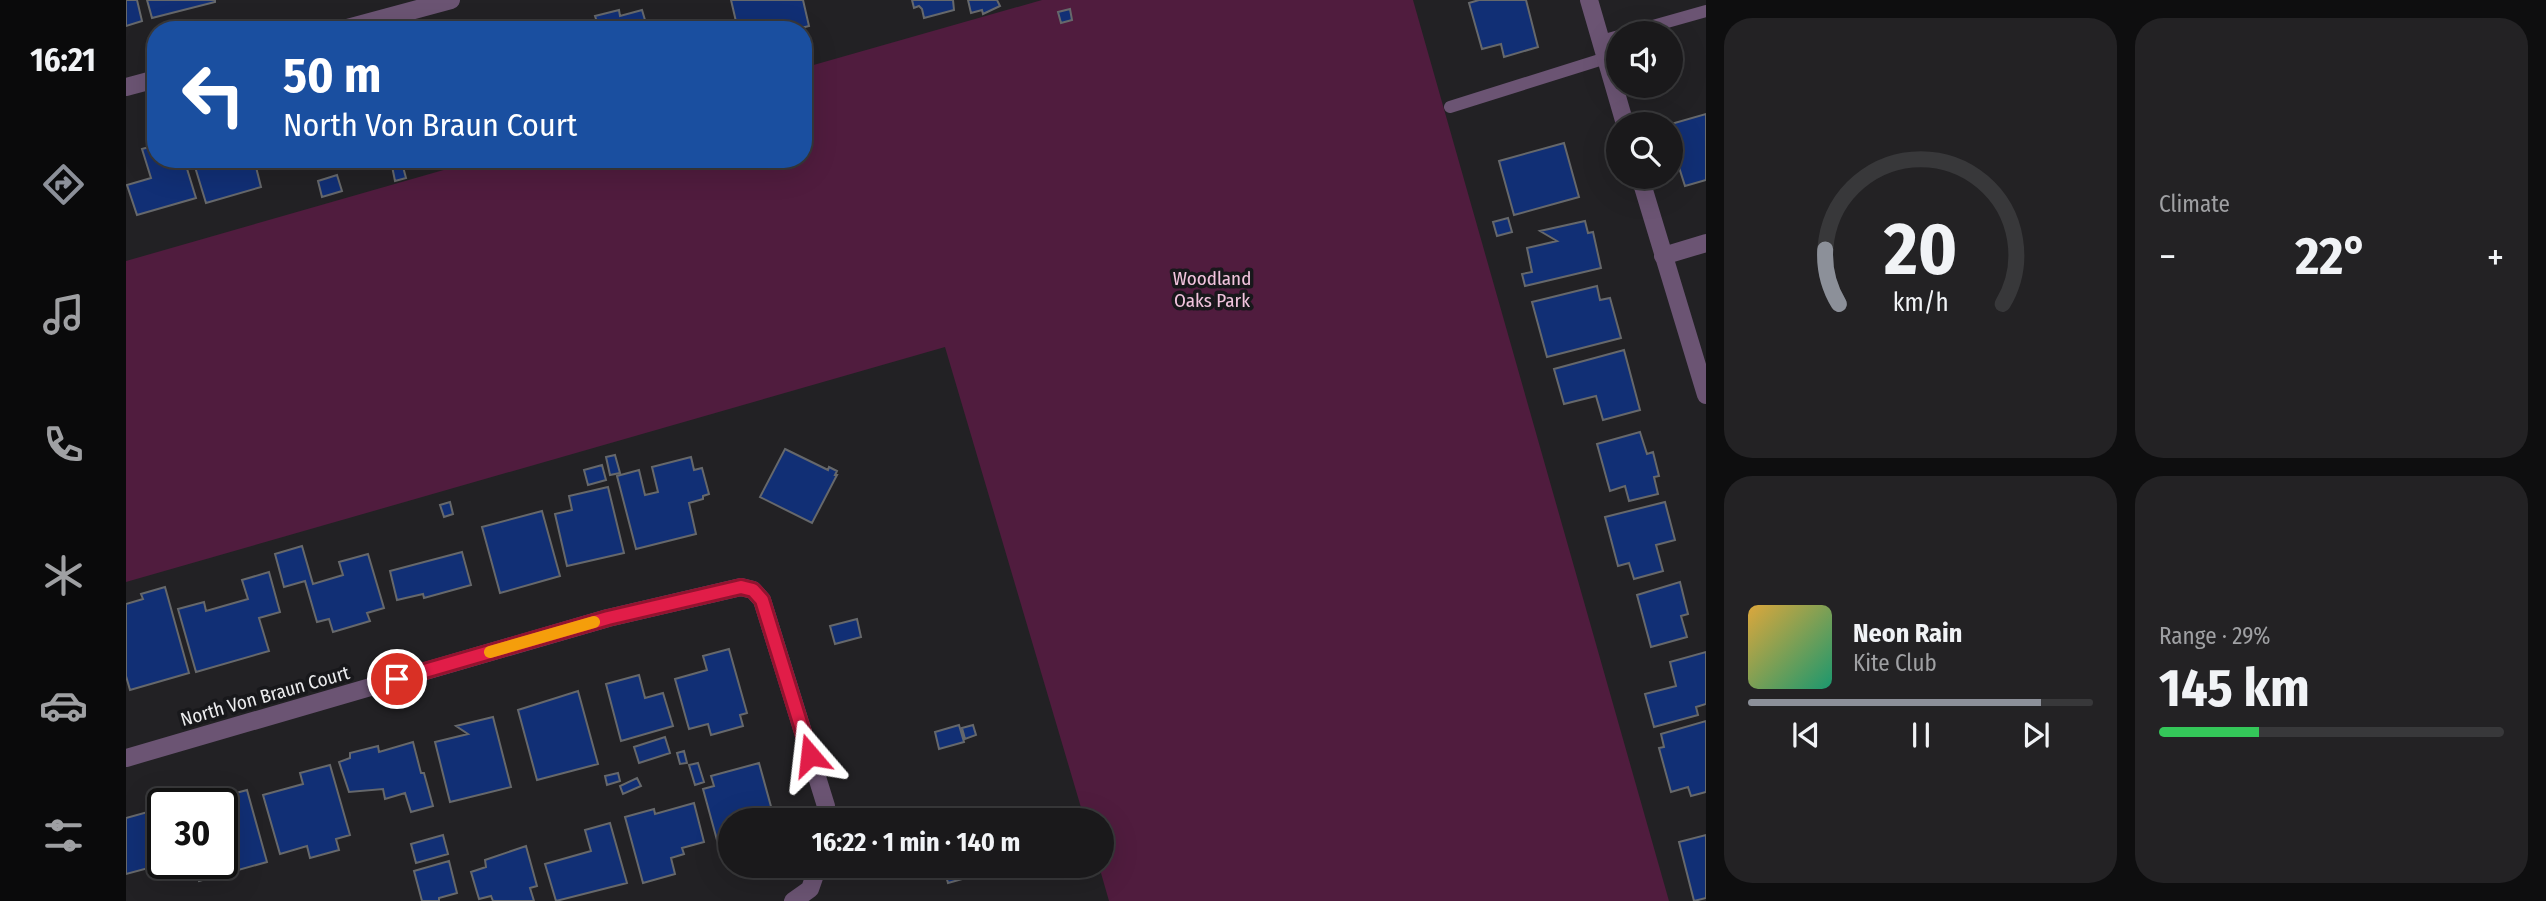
<!DOCTYPE html>
<meta charset="utf-8">
<style>
:root{--surface:#1a191b;--page:#232224;--text:#f1f3f6;--muted:#9fa0a3;--line:#38383a;--accent:#8c9099}
body{margin:0;font-family:"Fira Sans Condensed",sans-serif;background:var(--page);color:var(--text);height:100vh;display:flex;flex-direction:column;font-size:26px;white-space:nowrap}
*{box-sizing:border-box;margin:0}
p{font-size:23px;color:var(--muted)}
.icon{flex:none;width:38px;height:38px;fill:none;stroke:currentColor;stroke-width:2;stroke-linecap:round;stroke-linejoin:round}
.map{position:relative;flex:1;overflow:hidden}
.drawer{display:flex;flex-direction:column;gap:18px;padding:18px;background:#0e0e0f;width:840px}
.drawer>*{flex:none}
.top-card{position:absolute;left:21px;top:21px;width:665px;height:147px;border-radius:28px;box-shadow:0 7px 28px #0002,0 0 0 2px var(--line);background:#1a4fa0;color:#fff;overflow:hidden}
.buttons{position:absolute;left:1480px;top:21px;display:grid;gap:14px}
.buttons a{display:grid;place-items:center;width:77px;height:77px;border-radius:50%;background:var(--surface);box-shadow:0 7px 28px #0002,0 0 0 2px var(--line);font-size:35px}
.speed{position:absolute;left:21px;top:788px;display:flex;gap:14px;font-size:35px;font-weight:700;text-align:center}
.speed>*{display:grid;place-content:center;width:91px;height:91px;border-radius:50%;background:var(--surface);box-shadow:0 7px 28px #0002,0 0 0 2px var(--line);line-height:1}
.speed .limit{border:4px solid #111;border-radius:10px;background:#fff;color:#111}
.pin{position:absolute;display:grid;place-items:center;width:60px;height:60px;color:#fff;margin:-30px;border:4px solid #fff;border-radius:50%;box-shadow:0 2px 7px #0007}
.me{position:absolute;width:77px;margin:-38px;rotate:343deg;stroke-linejoin:round;filter:drop-shadow(0 0 5px #0008)}
.turn{display:flex;align-items:center;gap:24px;height:147px;padding:0 21px;font-size:32px}
.turn .icon{width:91px;height:91px;stroke-width:2.5}
.turn b{display:block;font-size:49px;line-height:60px}
.big{font-size:52px;font-weight:700;line-height:1.1}
.drawer .card{flex:1;display:flex;flex-direction:column;justify-content:center;gap:10px;min-width:0;padding:0 24px;border-radius:28px;background:var(--page)}
.drawer .dial{align-items:center;gap:0}
.dial svg{height:182px;overflow:visible;fill:none;stroke:var(--line);stroke-width:7;stroke-linecap:round;text-anchor:middle}
.dial text{fill:var(--text);stroke:none}
.song{display:flex;align-items:center;gap:21px}
.cover{width:84px;height:84px;border-radius:10px;background:linear-gradient(135deg,hsl(40 70% 55%),hsl(160 70% 35%))}
.played{height:7px;border-radius:4px;background:linear-gradient(90deg,var(--accent) 85%,var(--line) 85%)}
.keys{display:flex;justify-content:space-around;direction:ltr}
.heat{display:flex;justify-content:space-between;align-items:center;font-size:38px;direction:ltr}
.charge{height:10px;border-radius:5px;background:linear-gradient(90deg,#34c759 29%,var(--line) 0)}
.drawer .tiles{flex:1;display:grid;gap:18px;grid-template-columns:repeat(2,1fr)}
.trip{position:absolute;left:592px;top:808px;width:396px;height:70px;border-radius:35px;background:var(--surface);box-shadow:0 7px 28px #0002,0 0 0 2px var(--line);font-weight:700;line-height:70px;text-align:center}
main{display:flex;flex:1;min-height:0}
.menu{display:flex;flex-direction:column;width:126px;justify-content:space-around;align-items:center;background:#0a0a0b;color:var(--muted)}
.menu .icon{width:49px;height:49px}
.menu .active{color:var(--accent)}
.menu b{font-size:32px;color:var(--text)}
.map>svg:first-child{display:block}
.green{fill:#501c3e}
.building{fill:#112f75;stroke:#66686b;stroke-width:2}
.lines{fill:none;stroke-linecap:round;stroke-linejoin:round}
.lane{stroke:#6b5473;stroke-width:12}
.street{stroke:#6b5473;stroke-width:18}
.route-casing{stroke:#92132f;stroke-width:18}
.route{stroke:#e11d48;stroke-width:12}
.slow{stroke:#f59e0b;stroke-width:12}
.labels{text-anchor:middle;dominant-baseline:central;stroke-width:7;stroke-linejoin:round;paint-order:stroke}
.park-label{font-size:19px;fill:#f2c4de;stroke:#18181b}
.street-label{font-size:19px;fill:#ebebed;stroke:#18181b}
</style>
<main>
<nav class="menu">
<b>16:21</b>
<svg class="icon active" aria-label="directions" viewBox="0 0 24 24"><path d="M12 3l9 9-9 9-9-9zM9 14v-3h6M13 9l2 2-2 2"/></svg>
<svg class="icon" aria-label="music" viewBox="0 0 24 24"><path d="M9 18V5l10-2v13"/><circle cx="6" cy="18" r="3"/><circle cx="16" cy="16" r="3"/></svg>
<svg class="icon" aria-label="phone" viewBox="0 0 24 24"><path d="M5 4h4l2 5-3 2q2 4 5 5l2-3 5 2v4C11 20 4 13 5 4z"/></svg>
<svg class="icon" aria-label="climate" viewBox="0 0 24 24"><path d="M12 3v18M4 7l16 10M4 17L20 7"/></svg>
<svg class="icon" aria-label="car" viewBox="0 0 24 24"><path d="M5 17H2v-5l4-1 3-4h7l3 4 3 1v5h-3M9 17h6M6 11h13"/><circle cx="7" cy="17" r="2"/><circle cx="17" cy="17" r="2"/></svg>
<svg class="icon" aria-label="filters" viewBox="0 0 24 24"><path d="M4 7h16M4 17h16"/><circle cx="9" cy="7" r="2"/><circle cx="15" cy="17" r="2"/></svg>
</nav>
<div class="map">
<svg width="1580" height="901" viewBox="0 0 1580 901">
<rect width="100%" height="100%" fill="#222124"/>
<path class="green" d="M916 0H1287L1543 901H983L973 866H975V821H959L819 347 0 582V261L356 159H677V68Z"/>
<path class="building" d="M0 0H11L16 21 0 26Z
M21 0H89V2L26 18Z
M605 0H677L683 26 667 30H612Z
M786 0H827L828 10 798 18 796 9 793 6 788 8Z
M842 0H871L874 6 857 14 856 10 845 13Z
M1353 0H1400L1412 47 1378 57 1375 44 1356 49 1343 3Z
M944 9 946 20 935 23 932 12Z
M493 10 494 16 516 10 522 30H448L471 22 469 16Z
M1580 114V180L1559 186 1545 142V124Z
M1438 143 1453 197 1388 215 1373 161Z
M30 145V159H58L70 198 11 215 1 185 25 178 16 149Z
M85 159H132L130 167 135 187 80 203 69 167 86 162Z
M276 163 280 178 269 181 266 166Z
M211 175 216 191 196 197 192 181Z
M1382 218 1386 232 1371 236 1367 222Z
M1459 221 1462 233 1467 232 1475 268 1399 286 1396 274 1406 272 1401 248 1431 241 1414 231Z
M1471 286 1474 300 1484 298 1495 338 1421 357 1406 302Z
M1498 350 1514 410 1477 420 1470 396 1438 404 1428 369Z
M1514 432 1521 454 1527 452 1533 476 1528 477 1532 494 1503 501 1499 486 1484 491 1471 444Z
M659 449 702 470 703 467 711 471 709 475H711L686 523 634 497Z
M489 455 494 473 484 475 480 457Z
M565 457 568 470 576 468 583 494 577 496V499L563 503 570 534 510 549 491 476 513 470 519 495 532 492 526 467Z
M476 465 480 480 462 485 458 470Z
M482 487 498 553 441 566 429 514 446 510 443 496Z
M324 502 327 514 318 517 314 505Z
M1539 502 1549 540 1530 545 1537 571 1508 579 1503 563 1492 566 1479 517Z
M416 511 434 576 374 593 356 527Z
M176 546 187 584 217 575 213 562 242 554 258 608 241 613 244 621 207 632 203 619 191 622 179 581 158 587 149 554Z
M336 552 345 585 298 598 297 594 271 600 264 571Z
M143 572 154 612 133 618 143 651 70 672 52 609 78 602 80 611 122 599 116 580Z
M1554 582 1562 614 1555 616 1561 637 1525 647 1511 595Z
M39 587 63 673 4 690 0 676V604L17 599 15 594Z
M731 619 735 637 709 644 704 626Z
M603 649 621 713 614 715 617 726 585 735 582 724 563 729 549 679 581 670 577 656Z
M1580 652V704L1570 707 1572 715 1528 727 1519 694 1550 686 1544 662Z
M513 675 519 698 537 693 547 726 495 741 480 684Z
M452 691 472 764 411 780 392 710Z
M367 717 385 787 324 802 309 742 342 734 330 726Z
M1580 721V792L1565 796 1562 787 1545 792 1533 748 1538 747 1535 734Z
M833 725 838 742 813 749 809 732Z
M847 725 850 735 839 739 836 728Z
M539 737 544 753 513 763 508 747Z
M287 742 295 773H298L307 806 285 812 279 793 259 799 257 789 223 792 213 762 224 758V753L252 746 253 752Z
M558 751 561 763 554 764 551 753Z
M572 763 578 782 569 785 563 765Z
M633 763 649 821H604V861L597 862 577 789 588 786 585 776Z
M204 765 224 835 210 839 213 850 184 858 181 846 154 854 137 795 177 784 174 773Z
M492 773 494 781 481 785 479 776Z
M511 778 515 786 497 794 494 786Z
M121 790 141 862 73 881 67 863H96V816L100 815 95 797Z
M568 803 578 842 556 848 558 854 545 858 549 874 517 883 499 817 528 809 529 814Z
M36 808 37 863H41L0 874V818Z
M484 823 501 883 430 901 419 864 465 851 459 830Z
M317 835 322 854 290 863 285 844Z
M1580 835V898L1568 901 1553 842Z
M400 846 411 886 404 888 408 901H367L365 896 353 899 345 872 360 867 359 860Z
M323 861 331 893 313 898V901H296L288 871Z
M817 866H871L872 869 822 883Z"/>
<g class="lines">
<path class="lane" d="M1502 33 1580 11
M1475 41 1493 36
M1324 107 1480 58"/>
<path class="street" d="M1463 0 1499 124
M214 30 325 0
M0 87 30 79
M1514 177 1580 395
M1537 256 1580 243
M0 758 482 618 615 587 627 590 636 600 700 806V821
M667 901 684 889 692 866"/>
</g>
<g class="lines">
<defs>
<path id="route" d="M271 679 482 618 615 587 627 590 636 600 684 755"/>
</defs>
<use href="#route" class="route-casing"/>
<use href="#route" class="route"/>
<path class="slow" d="M364 652 468 622"/>
</g>
<g class="labels">
<g class="park-label">
<text x="1086" y="278">Woodland<tspan x="1086" dy="22">Oaks Park</tspan></text>
</g>
<g class="street-label">
<text transform="translate(139 696) rotate(-16)">North Von Braun Court</text>
</g>
</g>
</svg>
<div class="buttons">
<a><svg class="icon" aria-label="sound" viewBox="0 0 24 24"><path d="M4 9h4l5-4v14l-5-4H4zM17 9q2 3 0 6"/></svg></a>
<a><svg class="icon" aria-label="search" viewBox="0 0 24 24"><circle cx="10" cy="10" r="6"/><path d="M15 15l6 6"/></svg></a>
</div>
<div class="speed"><div class="limit">30</div></div>
<div class="pin" style="left:271px;top:679px;background:#d93025"><svg class="icon" aria-label="arrive" viewBox="0 0 24 24"><path d="M6 21V4h12l-3 4 3 4H6"/></svg></div>
<svg class="me" style="left:684px;top:755px" viewBox="-20 -20 40 40"><path d="M0-17L14 15 0 8-14 15z" fill="#e11d48" stroke="#fff" stroke-width="4"/></svg>
<div class="trip">16:22 · 1 min · 140 m</div>
<div class="top-card">
<div class="turn"><svg class="icon" aria-label="left" viewBox="0 0 24 24"><path d="M17 20v-9H6M10 6l-5 5 5 5"/></svg><div><b>50 m</b>North Von Braun Court</div></div>
</div>
</div>
<section class="drawer">
<div class="tiles">
<div class="card dial"><svg viewBox="0 0 100 80">
<path d="M14 69A42 42 0 1 1 86 69"/>
<path d="M14 69A42 42 0 0 1 8 45" stroke="#8c9099"/>
<text x="50" y="56" font-size="32" font-weight="700">20</text>
<text x="50" y="72" font-size="11">km/h</text>
</svg></div>
<div class="card"><p>Climate</p>
<div class="heat"><a>−</a><b class="big">22°</b><a>+</a></div>
</div>
<div class="card">
<div class="song"><i class="cover"></i><div><b>Neon Rain</b><p>Kite Club</p></div></div>
<div class="played"></div>
<div class="keys"><svg class="icon" aria-label="previous" viewBox="0 0 24 24"><path d="M18 5L8 12l10 7zM5 5v14"/></svg><svg class="icon" aria-label="pause" viewBox="0 0 24 24"><path d="M8 5v14M16 5v14"/></svg><svg class="icon" aria-label="next" viewBox="0 0 24 24"><path d="M6 5l10 7-10 7zM19 5v14"/></svg></div>
</div>
<div class="card"><p>Range · 29%</p><b class="big">145 km</b><div class="charge"></div></div>
</div>
</section>
</main>
